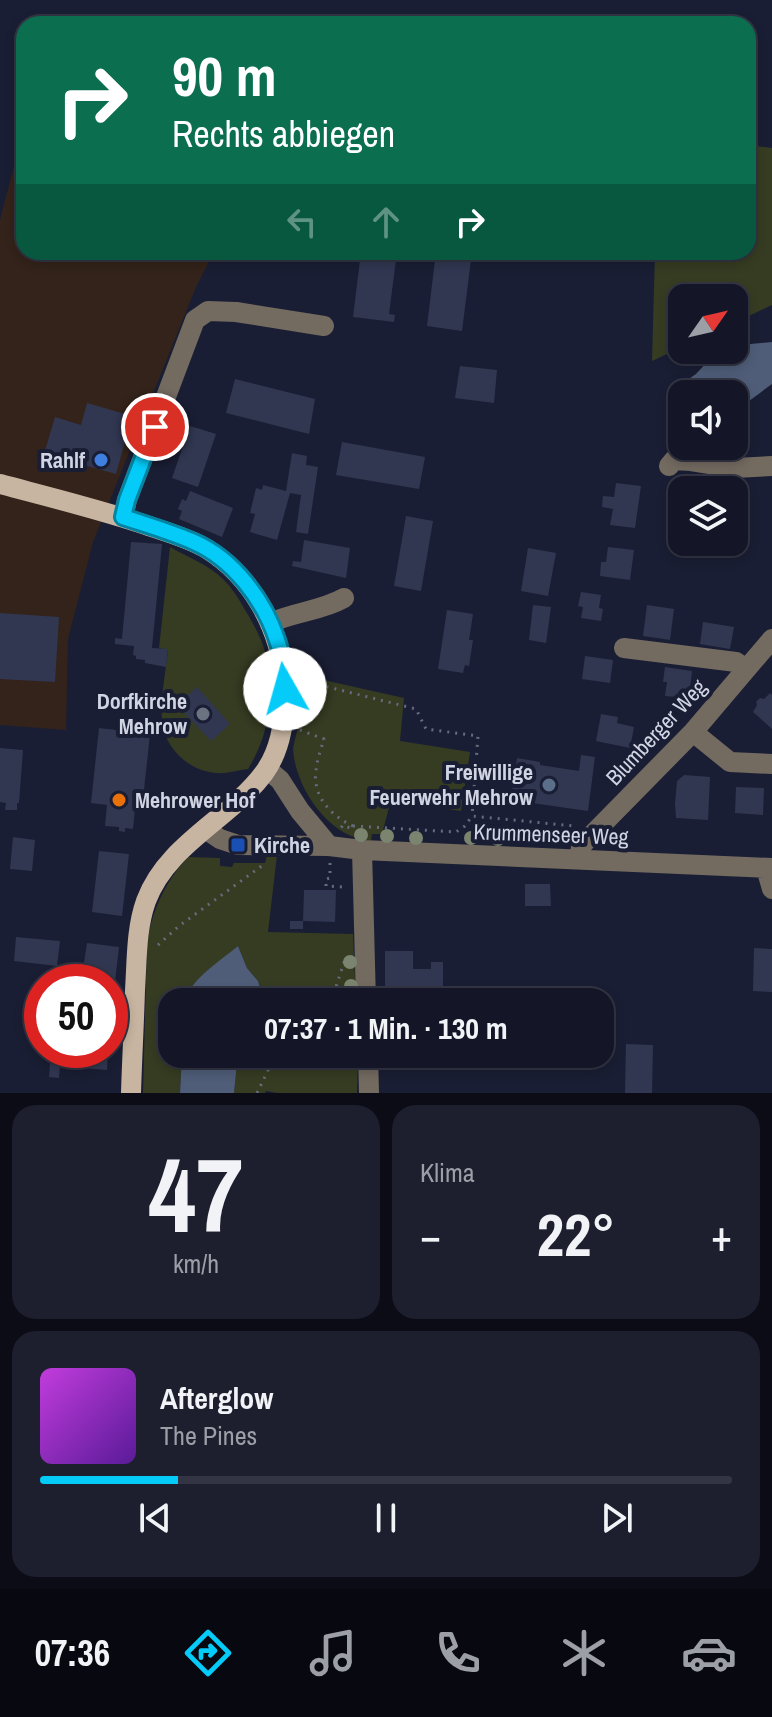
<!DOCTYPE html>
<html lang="de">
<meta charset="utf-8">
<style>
:root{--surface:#141627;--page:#1d1f2f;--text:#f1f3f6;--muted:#9d9fa7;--line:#333544;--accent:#05cbf9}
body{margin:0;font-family:"Archivo Narrow",sans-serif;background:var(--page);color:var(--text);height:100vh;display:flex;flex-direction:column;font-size:30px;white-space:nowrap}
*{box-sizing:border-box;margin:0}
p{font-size:26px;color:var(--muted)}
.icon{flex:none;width:44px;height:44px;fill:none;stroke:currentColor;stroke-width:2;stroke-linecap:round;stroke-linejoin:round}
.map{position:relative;height:1093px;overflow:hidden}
.drawer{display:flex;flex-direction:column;gap:12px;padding:12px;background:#0b0c15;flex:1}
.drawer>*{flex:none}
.banner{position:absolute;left:16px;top:16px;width:740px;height:244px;border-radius:24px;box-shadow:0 4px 12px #0003,0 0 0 2px var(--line);background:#0b6e4f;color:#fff;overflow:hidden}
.needle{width:52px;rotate:56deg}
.fabs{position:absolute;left:668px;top:284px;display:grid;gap:16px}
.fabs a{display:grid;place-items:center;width:80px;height:80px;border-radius:16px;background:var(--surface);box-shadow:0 4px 12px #0003,0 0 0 2px var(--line);font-size:40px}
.speed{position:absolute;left:24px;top:964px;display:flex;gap:16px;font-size:40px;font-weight:700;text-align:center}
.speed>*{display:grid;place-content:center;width:104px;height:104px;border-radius:50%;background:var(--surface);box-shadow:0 4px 12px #0003,0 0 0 2px var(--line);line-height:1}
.speed .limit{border:12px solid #d22;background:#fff;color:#111}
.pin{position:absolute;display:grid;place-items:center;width:68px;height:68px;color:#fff;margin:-34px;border:4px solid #fff;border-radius:50%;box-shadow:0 2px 8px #0007}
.me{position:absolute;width:88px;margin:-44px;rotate:353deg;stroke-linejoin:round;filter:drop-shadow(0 0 6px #0008)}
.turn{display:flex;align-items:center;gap:28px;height:168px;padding:0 24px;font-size:36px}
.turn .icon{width:104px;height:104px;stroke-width:2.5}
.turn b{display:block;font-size:56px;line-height:68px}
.lanes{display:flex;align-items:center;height:76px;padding:0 24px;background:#0003;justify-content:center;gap:40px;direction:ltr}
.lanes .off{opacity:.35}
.big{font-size:60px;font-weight:700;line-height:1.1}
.drawer .widget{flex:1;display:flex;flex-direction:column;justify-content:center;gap:12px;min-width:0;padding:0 28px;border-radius:24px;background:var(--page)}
.drawer .dial{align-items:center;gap:0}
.dial b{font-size:104px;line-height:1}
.song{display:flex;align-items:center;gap:24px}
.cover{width:96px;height:96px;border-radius:12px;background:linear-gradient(135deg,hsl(290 70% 55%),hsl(270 70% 35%))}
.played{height:8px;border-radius:4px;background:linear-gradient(90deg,var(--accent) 20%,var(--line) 20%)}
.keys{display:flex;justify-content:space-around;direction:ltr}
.heat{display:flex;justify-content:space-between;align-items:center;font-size:44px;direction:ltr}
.drawer .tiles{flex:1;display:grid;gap:12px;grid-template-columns:1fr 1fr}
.widget:last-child{grid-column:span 2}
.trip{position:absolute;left:158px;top:988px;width:456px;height:80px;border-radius:24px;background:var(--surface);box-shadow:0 4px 12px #0003,0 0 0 2px var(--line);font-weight:700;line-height:80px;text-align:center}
.menu{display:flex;height:128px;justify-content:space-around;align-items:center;background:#080910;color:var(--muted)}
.menu .icon{width:56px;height:56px}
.menu .current{color:var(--accent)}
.menu b{font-size:36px;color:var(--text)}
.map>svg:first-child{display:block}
.commercial{fill:#33231a}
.green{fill:#363c22}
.water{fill:#4f5d78}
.building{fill:#313751}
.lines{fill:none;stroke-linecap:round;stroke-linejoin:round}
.path{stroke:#676b7e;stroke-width:3;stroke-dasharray:2 6;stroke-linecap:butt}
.minor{stroke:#736a60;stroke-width:20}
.major{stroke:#c7b5a1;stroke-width:20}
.tree{fill:#7b846f}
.route-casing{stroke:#0384a2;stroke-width:20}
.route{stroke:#05cbf9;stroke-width:14}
.shop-dot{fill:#3f7fe0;stroke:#1a1e34;stroke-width:3}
.worship-dot{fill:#6b7280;stroke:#1a1e34;stroke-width:3}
.service-dot{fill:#5c6f8a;stroke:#1a1e34;stroke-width:3}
.food-dot{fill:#e8710a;stroke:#1a1e34;stroke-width:3}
.transit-dot{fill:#1a4fb4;stroke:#1a1e34;stroke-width:3}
.labels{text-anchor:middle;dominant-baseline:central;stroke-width:8;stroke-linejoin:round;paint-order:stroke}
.poi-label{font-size:22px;font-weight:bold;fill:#d0d4e3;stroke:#1a1e34;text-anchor:end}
.street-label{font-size:22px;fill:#d0d4e3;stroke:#1a1e34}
</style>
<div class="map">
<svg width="772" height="1093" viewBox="0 0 772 1093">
<rect width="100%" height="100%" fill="#1a1e34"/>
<path class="commercial" d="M22 135H24V252H214L196 287 93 542 68 639 66 730 0 725V220Z"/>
<path class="green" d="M748 145 772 148V305L734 323V298H682V347L652 361 655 252H748Z
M170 547C187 557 209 565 223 579 232 588 239 599 245 610 253 623 262 639 266 655 277 692 268 737 248 769 238 770 226 774 216 773 188 771 164 747 162 720 160 700 166 670 168 650L159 648Z
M310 677 404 698 400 741 470 752 461 811 391 800 382 834H372L371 841C329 838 295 788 293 748Z
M267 855H277L268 932 353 934 356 1002H264L258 981 247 968 238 946 187 993 186 1002H172V1054H182L180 1093H143L147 942C153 909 165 882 188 857L220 858V866L232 867 234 863H265Z
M238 1054H358L357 1093H277L266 1091 265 1093H234Z"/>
<path class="water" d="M772 342V384L734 412V394H682V427L678 428 666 415 680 385 696 374 708 361 729 350H734V348L739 345Z
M238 946 247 968 258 981 264 1002H186C187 981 223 959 238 946Z
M182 1054H238L234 1093H180Z"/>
<path class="building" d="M361 252H397L389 314 395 315 394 322 353 317Z
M436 252H472L462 331 427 326Z
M460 366 497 370 494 403 455 398Z
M235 379 315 399 309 434 226 413Z
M87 403 132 416 116 474 44 454 55 417 81 425Z
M190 426 216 434 198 487 172 478Z
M342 442 425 457 419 489 336 475Z
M292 453 307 456 306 465 318 467 308 534 296 532 301 495 290 493 277 540 250 532 255 514 250 513 256 488 262 490 263 485 286 491Z
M616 483 641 486 635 528 610 525 613 509 602 507 603 496 614 497Z
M190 491 233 508 222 537 179 519 182 511 178 509 182 499 186 501Z
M406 516 433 521 421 591 394 586Z
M304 540 350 548 346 578 292 566 293 561 301 562Z
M131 542 162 544 152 648 168 649 166 667 145 663V660L136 659V656L133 655 134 646 115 644V638L122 639Z
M608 547 634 550 630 580 600 576 601 562H606Z
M528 548 556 553 548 596 521 591Z
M581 592 601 595 599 608 603 609 601 621 581 618 583 607 578 606Z
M533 605 551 607 546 643 529 640Z
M647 605 674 609 670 640 643 636Z
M447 610 473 614 469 640H473L469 666 465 665 463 673 438 669Z
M0 613 59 617 55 682 0 679Z
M703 622 734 627 730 649 700 644Z
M585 656 613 660 610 683 582 679Z
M665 667 692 671 689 698 665 696 667 682H663Z
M197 687 230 724 211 741 177 705Z
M770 693 772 695V729L753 712 757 705 756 702 760 698 764 699Z
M601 714 618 717 617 723 634 727 630 748 596 741Z
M99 728 150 734 143 799H136L133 829 125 828V832L119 831V827L105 826 107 805 91 803Z
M0 748 23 750 19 803H17V810H5L6 803 0 802Z
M581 755 595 757 588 811 511 800 517 758 540 762V765L579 771Z
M684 775 710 777 708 820 676 818 675 804 677 781Z
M736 787 764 788 763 815 735 813Z
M13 837 35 840 32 871 10 869Z
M99 851 129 854 122 916 92 912Z
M525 884H550L551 906H525Z
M304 890H336L335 922 303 921V929H290V921H303Z
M16 937 60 941 57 966 14 961Z
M87 943 119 947 112 1008H110V982H81Z
M754 948 772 949V992L753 991Z
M385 951H413V969H431V962H443V999H428V1002H420V999H385Z
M626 1044 653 1045 652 1093H625Z
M51 1050H108L107 1070 60 1066 59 1078 49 1077Z"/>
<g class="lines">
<path class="path" d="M304 715 312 683 416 709 426 729 478 736 472 816
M300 730 324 739C321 749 317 760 316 770 312 796 331 816 353 826L352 829 343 825 341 828 342 829
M353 826 456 832 465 826 472 816 574 826
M330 863V878L326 879V886L343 887
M158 945 179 926 263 865
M319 1002 335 990 345 959
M257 1093 276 1054"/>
<path class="minor" d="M669 466 674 460 691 461 735 468 772 466
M123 517 127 500 195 320 208 311 236 312 324 326
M270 623C294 612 321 611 344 598
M624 648 736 662 746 669
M693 732 730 762 772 764
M267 769 280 780 300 811 329 846
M205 829 220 839 238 845 329 846 362 850 772 868
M362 850 366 1002
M580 859 581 846 693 732 772 639
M766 868 772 889
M368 1054 369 1093"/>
<path class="major" d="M0 484C49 497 98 509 146 525 166 532 189 538 207 549 252 577 280 628 284 680 286 711 283 747 264 773 230 819 167 844 146 901 136 929 137 960 135 990 134 1025 132 1059 131 1093"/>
</g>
<g class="tree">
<circle cx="361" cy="835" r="7"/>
<circle cx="387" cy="836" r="7"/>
<circle cx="416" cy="838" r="7"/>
<circle cx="471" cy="838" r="7"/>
<circle cx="498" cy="839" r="7"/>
<circle cx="350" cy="962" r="7"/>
<circle cx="351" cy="986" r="7"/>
</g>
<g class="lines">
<defs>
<path id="route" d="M155 427 127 500 123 517C147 525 171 532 194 542 233 559 264 600 277 640 283 655 283 672 285 689"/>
</defs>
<use href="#route" class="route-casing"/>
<use href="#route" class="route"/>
</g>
<circle class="shop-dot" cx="101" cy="460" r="8"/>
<circle class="worship-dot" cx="203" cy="714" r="8"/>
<circle class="service-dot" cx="549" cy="785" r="8"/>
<circle class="food-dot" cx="119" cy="800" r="8"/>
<rect class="transit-dot" x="230" y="837" width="16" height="16" rx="4"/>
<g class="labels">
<g class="poi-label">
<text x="85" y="460">Rahlf</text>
<text x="187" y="701">Dorfkirche<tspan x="187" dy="25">Mehrow</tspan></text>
<text x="533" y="772">Freiwillige<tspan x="533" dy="25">Feuerwehr Mehrow</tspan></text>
<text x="135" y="800" text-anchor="start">Mehrower Hof</text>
<text x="254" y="845" text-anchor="start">Kirche</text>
</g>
<g class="street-label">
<text transform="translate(656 732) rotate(-47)">Blumberger Weg</text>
<text transform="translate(551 834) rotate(2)">Krummenseer Weg</text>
</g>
</g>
</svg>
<div class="fabs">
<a><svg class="needle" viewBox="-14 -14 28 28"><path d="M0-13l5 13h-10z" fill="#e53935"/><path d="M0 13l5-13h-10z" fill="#9d9fa7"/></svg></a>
<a><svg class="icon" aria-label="sound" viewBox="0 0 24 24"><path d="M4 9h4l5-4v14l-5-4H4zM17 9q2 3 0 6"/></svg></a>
<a><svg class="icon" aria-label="layers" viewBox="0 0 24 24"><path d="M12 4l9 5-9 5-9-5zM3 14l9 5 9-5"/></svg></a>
</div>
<div class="speed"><div class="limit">50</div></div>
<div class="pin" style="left:155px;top:427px;background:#d93025"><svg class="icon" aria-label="arrive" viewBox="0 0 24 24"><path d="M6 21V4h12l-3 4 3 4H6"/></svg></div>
<svg class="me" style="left:285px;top:689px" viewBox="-20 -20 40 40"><circle r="19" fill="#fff"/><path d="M0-13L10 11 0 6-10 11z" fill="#05cbf9"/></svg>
<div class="trip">07:37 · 1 Min. · 130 m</div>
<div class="banner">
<div class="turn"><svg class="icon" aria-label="right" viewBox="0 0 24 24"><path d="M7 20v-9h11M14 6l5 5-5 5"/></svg><div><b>90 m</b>Rechts abbiegen</div></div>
<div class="lanes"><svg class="icon off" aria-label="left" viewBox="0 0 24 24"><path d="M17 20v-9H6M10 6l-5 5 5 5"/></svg><svg class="icon off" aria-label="ahead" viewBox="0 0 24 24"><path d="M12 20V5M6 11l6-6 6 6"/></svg><svg class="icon" aria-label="right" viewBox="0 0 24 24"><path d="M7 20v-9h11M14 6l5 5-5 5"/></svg></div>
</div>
</div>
<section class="drawer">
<div class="tiles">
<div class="widget dial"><b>47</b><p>km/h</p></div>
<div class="widget"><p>Klima</p>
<div class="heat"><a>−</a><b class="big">22°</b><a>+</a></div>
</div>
<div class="widget">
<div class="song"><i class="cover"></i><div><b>Afterglow</b><p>The Pines</p></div></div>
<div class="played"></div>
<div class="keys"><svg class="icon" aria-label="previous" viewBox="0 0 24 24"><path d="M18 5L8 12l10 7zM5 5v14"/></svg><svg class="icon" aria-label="pause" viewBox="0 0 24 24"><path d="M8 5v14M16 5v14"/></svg><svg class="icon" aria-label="next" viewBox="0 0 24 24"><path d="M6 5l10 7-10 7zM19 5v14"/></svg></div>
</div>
</div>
</section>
<nav class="menu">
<b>07:36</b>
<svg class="icon current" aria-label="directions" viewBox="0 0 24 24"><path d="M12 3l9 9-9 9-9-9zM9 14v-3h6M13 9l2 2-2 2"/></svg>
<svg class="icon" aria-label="music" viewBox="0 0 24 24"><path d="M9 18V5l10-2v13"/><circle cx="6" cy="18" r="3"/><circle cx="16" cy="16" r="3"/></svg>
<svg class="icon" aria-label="phone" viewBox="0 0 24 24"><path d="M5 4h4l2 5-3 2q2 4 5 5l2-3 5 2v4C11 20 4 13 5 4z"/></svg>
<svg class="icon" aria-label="climate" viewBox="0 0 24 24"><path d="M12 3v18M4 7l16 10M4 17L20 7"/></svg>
<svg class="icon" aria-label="car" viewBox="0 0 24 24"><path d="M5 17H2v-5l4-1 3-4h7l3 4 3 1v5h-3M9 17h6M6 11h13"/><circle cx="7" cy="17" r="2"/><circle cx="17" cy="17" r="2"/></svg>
</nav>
